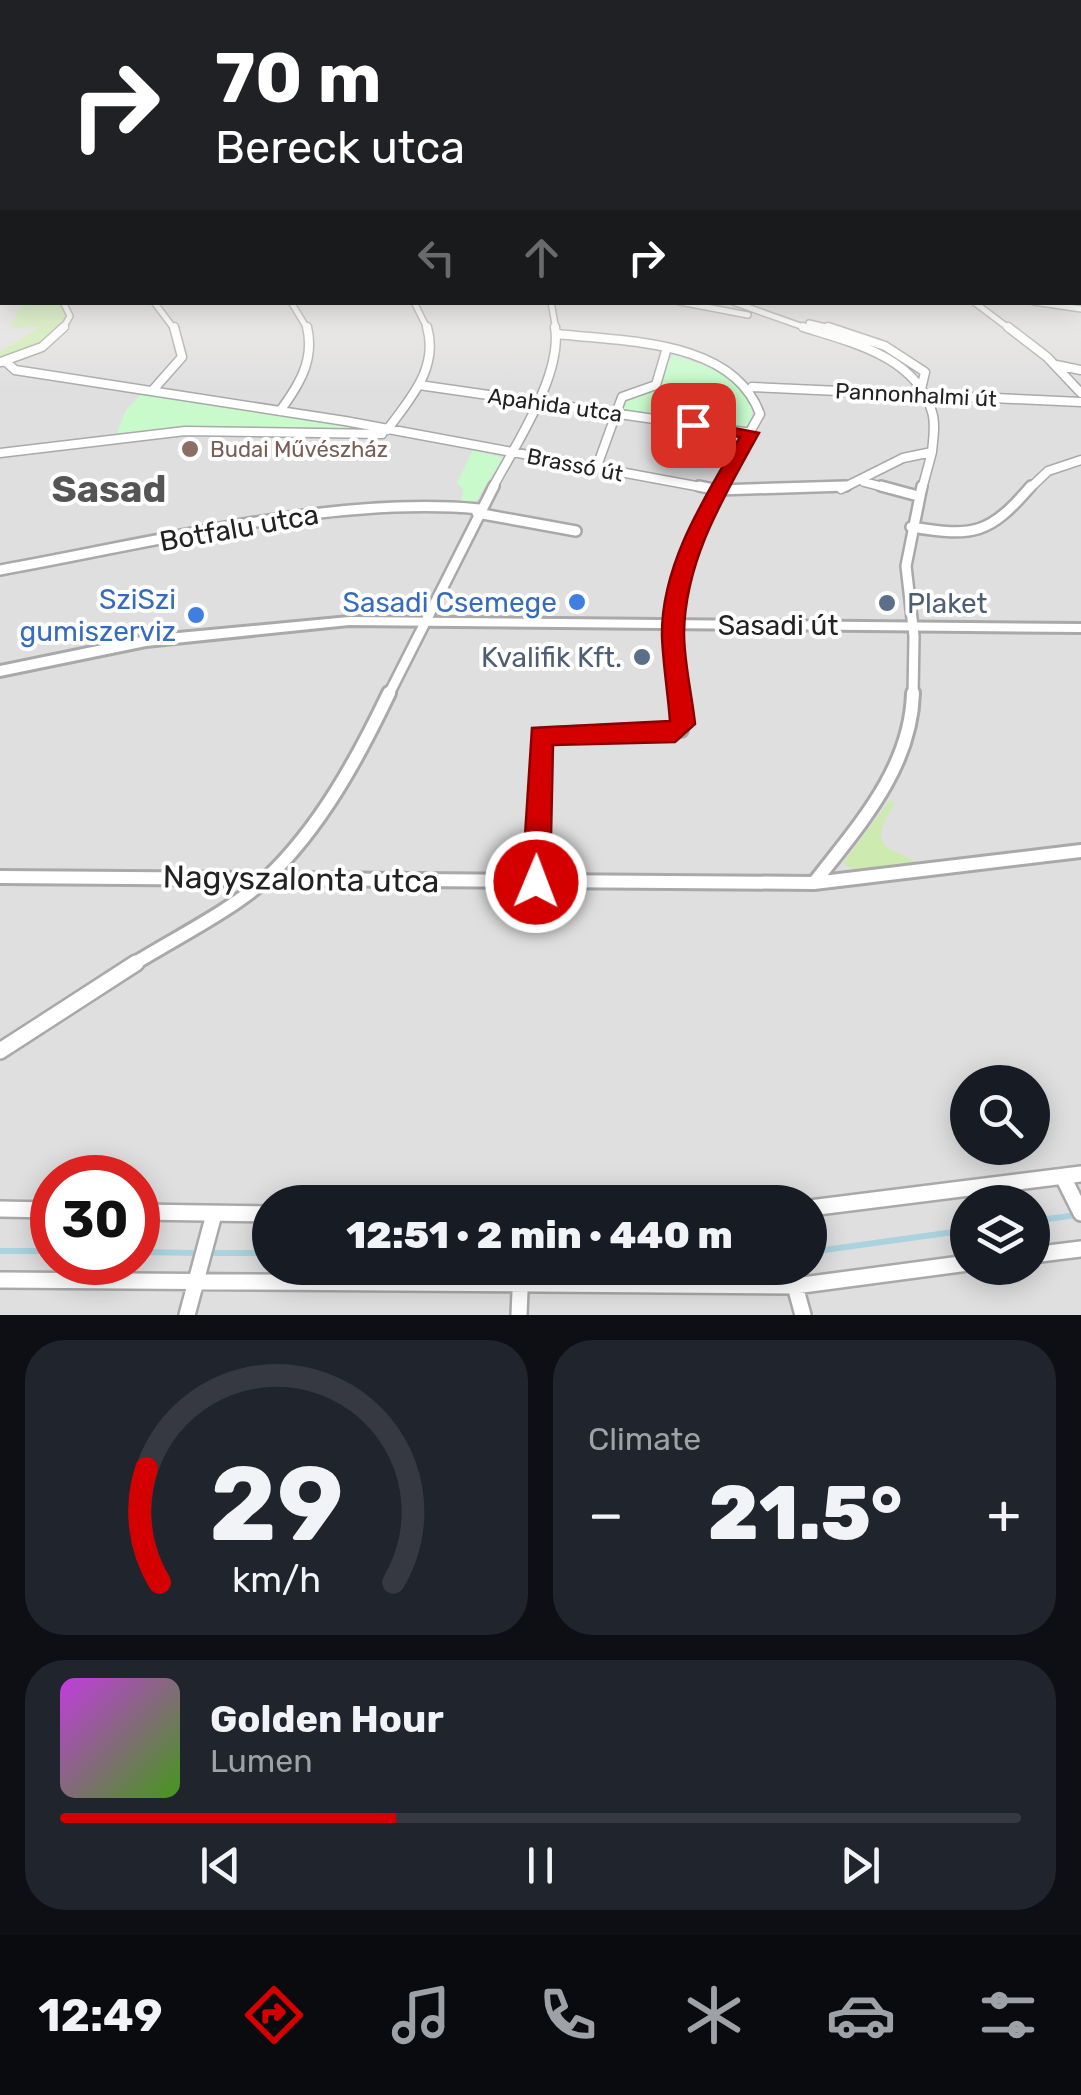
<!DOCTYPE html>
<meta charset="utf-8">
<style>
:root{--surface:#171b24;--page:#20242c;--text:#f1f3f6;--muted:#9ea1a6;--line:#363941;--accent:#d40000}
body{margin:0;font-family:Rubik,sans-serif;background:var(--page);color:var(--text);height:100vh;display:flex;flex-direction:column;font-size:38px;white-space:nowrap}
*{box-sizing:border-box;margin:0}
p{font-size:32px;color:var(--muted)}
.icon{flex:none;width:55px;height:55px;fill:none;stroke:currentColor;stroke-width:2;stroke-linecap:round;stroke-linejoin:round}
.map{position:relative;height:1315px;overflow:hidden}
.panel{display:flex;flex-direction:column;gap:25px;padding:25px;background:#0d0f14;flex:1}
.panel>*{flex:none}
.top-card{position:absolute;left:0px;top:0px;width:1082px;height:305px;box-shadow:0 5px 25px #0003;background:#202124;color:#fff;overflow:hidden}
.buttons{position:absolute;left:950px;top:1065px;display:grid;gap:20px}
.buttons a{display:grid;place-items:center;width:100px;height:100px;border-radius:50%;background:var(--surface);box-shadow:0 5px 25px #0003;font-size:50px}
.speed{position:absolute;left:30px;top:1155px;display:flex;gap:20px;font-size:50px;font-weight:700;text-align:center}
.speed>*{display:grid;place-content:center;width:130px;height:130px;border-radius:50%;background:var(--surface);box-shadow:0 5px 25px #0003;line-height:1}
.speed .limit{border:15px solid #d22;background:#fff;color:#111}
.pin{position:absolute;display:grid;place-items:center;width:85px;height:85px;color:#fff;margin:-42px;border-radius:20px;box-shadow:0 5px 15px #0006}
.me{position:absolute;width:110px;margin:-55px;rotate:1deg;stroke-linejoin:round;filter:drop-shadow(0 0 8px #0008)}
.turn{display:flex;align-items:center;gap:35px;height:210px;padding:0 50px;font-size:45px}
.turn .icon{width:130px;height:130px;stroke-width:2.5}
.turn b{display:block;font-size:70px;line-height:85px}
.lanes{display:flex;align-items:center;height:95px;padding:0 50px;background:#0003;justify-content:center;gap:50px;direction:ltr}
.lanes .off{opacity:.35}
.big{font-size:75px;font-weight:800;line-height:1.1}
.panel .card{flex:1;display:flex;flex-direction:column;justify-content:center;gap:15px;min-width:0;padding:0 35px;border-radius:40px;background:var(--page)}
.panel .dial{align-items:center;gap:0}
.dial svg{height:260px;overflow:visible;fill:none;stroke:var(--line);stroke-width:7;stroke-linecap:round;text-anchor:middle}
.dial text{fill:var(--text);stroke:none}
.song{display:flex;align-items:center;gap:30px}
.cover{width:120px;height:120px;border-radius:15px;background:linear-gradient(135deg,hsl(290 70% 55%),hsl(100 70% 35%))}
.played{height:10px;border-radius:5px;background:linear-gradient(90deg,var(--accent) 35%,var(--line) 35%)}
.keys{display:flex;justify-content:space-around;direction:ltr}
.heat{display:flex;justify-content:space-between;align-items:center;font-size:55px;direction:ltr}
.panel .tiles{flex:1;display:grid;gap:25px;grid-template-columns:1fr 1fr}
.card:last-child{grid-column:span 2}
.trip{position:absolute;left:252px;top:1185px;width:575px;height:100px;border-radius:50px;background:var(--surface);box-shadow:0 5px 25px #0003;font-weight:800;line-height:100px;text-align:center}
.tabs{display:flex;height:160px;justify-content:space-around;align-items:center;background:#090b0e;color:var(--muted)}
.tabs .icon{width:70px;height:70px}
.tabs .current{color:var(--accent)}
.tabs b{font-size:45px;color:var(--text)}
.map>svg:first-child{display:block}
.residential{fill:#e0dfdf;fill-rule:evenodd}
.grass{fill:#cdebb0}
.park{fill:#c8facc}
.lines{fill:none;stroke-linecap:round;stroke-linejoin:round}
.stream{stroke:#aad3df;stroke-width:6}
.minor-far4-casing{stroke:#a9a9a9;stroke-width:8}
.minor-far3-casing{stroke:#a9a9a9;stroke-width:11}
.minor-far2-casing{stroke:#a9a9a9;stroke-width:14}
.minor-far1-casing{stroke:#a9a9a9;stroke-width:18}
.minor-casing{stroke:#a9a9a9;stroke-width:20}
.tertiary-casing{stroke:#a9a9a9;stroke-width:6}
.minor-far4{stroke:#fff;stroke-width:5}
.minor-far3{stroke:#fff;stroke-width:8}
.minor-far2{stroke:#fff;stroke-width:9}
.minor-far1{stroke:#fff;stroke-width:12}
.minor{stroke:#fff;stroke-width:15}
.tertiary{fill:#fff;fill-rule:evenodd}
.route{fill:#d40000;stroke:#8a0000;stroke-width:2.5}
.education-dot{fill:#8d6e63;stroke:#fff;stroke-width:4}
.shop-dot{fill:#3f7fe0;stroke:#fff;stroke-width:4}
.service-dot{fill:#5c6f8a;stroke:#fff;stroke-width:4}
.labels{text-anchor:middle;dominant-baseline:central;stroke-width:8;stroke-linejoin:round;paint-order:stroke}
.far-street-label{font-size:22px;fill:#222;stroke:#fff}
.far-education-label{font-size:22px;fill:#785e54;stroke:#fff;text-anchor:start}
.street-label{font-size:28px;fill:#222;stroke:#fff}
.shop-label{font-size:28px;fill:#366cbe;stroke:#fff;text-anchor:end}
.service-label{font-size:28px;fill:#4e5e75;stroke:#fff;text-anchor:start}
.near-street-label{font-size:32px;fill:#222;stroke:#fff}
.district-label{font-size:38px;font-weight:bold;fill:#555;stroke:#fff}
</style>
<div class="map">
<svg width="1081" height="1315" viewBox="0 0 1081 1315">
<rect width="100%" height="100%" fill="#f2efe9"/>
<path class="residential" d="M0 206 2 302H1080L1081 206V1315H0ZM968 1082H1032V1148H968ZM52 1178H138V1262H52ZM270 1202H810V1268H270ZM968 1202H1032V1268H968Z"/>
<path class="grass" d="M23 303H57L65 310 66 320 40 345 0 360V352L41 327 9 328Z
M890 800 895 803C864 850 891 846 917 863 896 866 860 879 843 863Z"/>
<path class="park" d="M673 355 735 376 754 404 749 428 622 412 623 400 652 389Z
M143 392 351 425 365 429 185 427 116 435 126 410Z
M473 450 503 458 474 504 461 502 463 489 457 483Z"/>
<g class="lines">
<path class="stream" d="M1032 1221 1077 1215
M0 1251H52
M138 1252 198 1253
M810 1252 968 1230
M207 1253H270"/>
<defs>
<path id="minor-far4" d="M154 302 175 330
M291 302 308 330
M414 302 428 330
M551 302 556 330
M680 302 748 315
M733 302 812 330
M974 302 1011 330
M1034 302 1081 309
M809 323 838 330
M62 330 70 316 63 302"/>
<path id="minor-far3" d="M803 327C851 342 917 357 932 412 936 424 933 440 932 452L903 458 841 489
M828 327 885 346 925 372 922 385
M1008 327 1047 357 1081 393
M558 334C625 342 733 339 760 414L718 489
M5 361 15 370 345 421 712 489
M1 362 42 347 64 327
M1056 365 1081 370
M419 385 751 433
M752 387 1081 402
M152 391 182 357 174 327
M280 411C299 385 315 360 307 327
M387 430C410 399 439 368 427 327
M0 453 185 431 382 434
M596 469 622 397 656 385 666 351
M864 482 891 489
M492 489C514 447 563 375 555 327
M922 489 932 452
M1029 489 1048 471 1081 460"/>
<path id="minor-far2" d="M699 486 718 490 846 486
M881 486 918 496
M477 513 576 531
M911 527C974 537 989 535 1031 486
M0 570C148 544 331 495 479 509
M388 696 494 486
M678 696C671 615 679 559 720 486
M913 696 914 636 906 566 922 486"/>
<path id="minor-far1" d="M0 877 814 883 1081 851
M536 882 541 735 681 730 678 693
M814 883C858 826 911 769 913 693
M132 965C172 940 234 909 267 878 320 828 358 758 389 693"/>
<path id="minor" d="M0 1051 136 963
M1063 1177 1081 1213
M810 1208 1081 1174
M0 1209 52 1210
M138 1212 270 1214
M1032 1255 1081 1249
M790 1268 803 1315
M0 1280 795 1286 968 1263
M187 1315 214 1214
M519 1315 521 1268"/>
<path id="tertiary" d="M349 617 1081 624V632L349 625 146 646 0 676V666L146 636Z"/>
</defs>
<use href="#minor-far4" class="minor-far4-casing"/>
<use href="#minor-far3" class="minor-far3-casing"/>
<use href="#minor-far2" class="minor-far2-casing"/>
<use href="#minor-far1" class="minor-far1-casing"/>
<use href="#minor" class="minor-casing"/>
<use href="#tertiary" class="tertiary-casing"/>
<use href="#minor-far4" class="minor-far4"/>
<use href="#minor-far3" class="minor-far3"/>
<use href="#minor-far2" class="minor-far2"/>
<use href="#minor-far1" class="minor-far1"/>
<use href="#minor" class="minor"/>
<use href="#tertiary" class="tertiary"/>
</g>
<linearGradient id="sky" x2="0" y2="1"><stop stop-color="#8fc0e4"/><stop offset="0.53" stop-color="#f9f8f5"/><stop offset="1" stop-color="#f9f8f5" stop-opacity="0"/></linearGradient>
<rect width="1081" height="391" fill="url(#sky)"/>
<path class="route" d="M693 420 759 433C725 495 685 559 684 633 684 663 692 695 695 724L675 742 553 745 550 882 546 892 536 896 526 892 522 882 532 728 670 721C668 693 663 664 662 636 661 564 705 497 740 437L687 429 685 425Z"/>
<circle class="education-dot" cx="190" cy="449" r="10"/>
<g class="shop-dot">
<circle cx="577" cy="602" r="10"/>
<circle cx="196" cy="615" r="10"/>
</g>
<g class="service-dot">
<circle cx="887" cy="603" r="10"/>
<circle cx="642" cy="657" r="10"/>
</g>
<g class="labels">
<g class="far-street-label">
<text transform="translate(916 395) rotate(3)">Pannonhalmi út</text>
<text transform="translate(555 405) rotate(8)">Apahida utca</text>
<text transform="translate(575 465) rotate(11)">Brassó út</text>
</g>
<g class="far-education-label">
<text x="210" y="449">Budai Művészház</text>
</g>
<g class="street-label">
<text transform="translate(239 528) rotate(-10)">Botfalu utca</text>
<text x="778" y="625">Sasadi út</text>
</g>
<g class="shop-label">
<text x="176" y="599">SziSzi<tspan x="176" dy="32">gumiszerviz</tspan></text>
<text x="557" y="602">Sasadi Csemege</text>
</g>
<g class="service-label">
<text x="907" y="603">Plaket</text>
<text x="622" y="657" text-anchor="end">Kvalifik Kft.</text>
</g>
<g class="near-street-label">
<text transform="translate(301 879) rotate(1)">Nagyszalonta utca</text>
</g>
<g class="district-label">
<text x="109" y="489">Sasad</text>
</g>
</g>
</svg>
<div class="buttons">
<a><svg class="icon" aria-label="search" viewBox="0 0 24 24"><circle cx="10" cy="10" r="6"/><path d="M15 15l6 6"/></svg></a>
<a><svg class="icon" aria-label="layers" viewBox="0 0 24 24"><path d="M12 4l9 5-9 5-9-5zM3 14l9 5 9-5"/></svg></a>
</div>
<div class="speed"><div class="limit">30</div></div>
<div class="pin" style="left:693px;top:425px;background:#d93025"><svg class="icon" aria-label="arrive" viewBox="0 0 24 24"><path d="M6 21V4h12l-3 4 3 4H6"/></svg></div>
<svg class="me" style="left:536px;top:882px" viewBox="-20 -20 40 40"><circle r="17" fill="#d40000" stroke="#fff" stroke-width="3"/><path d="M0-11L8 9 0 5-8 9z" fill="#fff"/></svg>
<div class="trip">12:51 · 2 min · 440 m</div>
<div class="top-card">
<div class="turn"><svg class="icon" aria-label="right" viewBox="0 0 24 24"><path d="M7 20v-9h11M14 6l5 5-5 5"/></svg><div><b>70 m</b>Bereck utca</div></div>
<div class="lanes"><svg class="icon off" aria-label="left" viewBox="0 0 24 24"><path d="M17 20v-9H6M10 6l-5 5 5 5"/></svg><svg class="icon off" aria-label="ahead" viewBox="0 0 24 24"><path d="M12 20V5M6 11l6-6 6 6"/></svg><svg class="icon" aria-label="right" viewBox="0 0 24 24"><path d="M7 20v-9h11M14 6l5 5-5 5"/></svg></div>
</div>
</div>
<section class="panel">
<div class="tiles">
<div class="card dial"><svg viewBox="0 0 100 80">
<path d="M14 69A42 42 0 1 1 86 69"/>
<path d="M14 69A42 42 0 0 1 10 34" stroke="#d40000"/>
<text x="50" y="56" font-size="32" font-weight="700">29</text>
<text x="50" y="72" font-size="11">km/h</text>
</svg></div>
<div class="card"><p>Climate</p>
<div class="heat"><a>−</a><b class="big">21.5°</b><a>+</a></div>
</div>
<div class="card">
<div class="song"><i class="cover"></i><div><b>Golden Hour</b><p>Lumen</p></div></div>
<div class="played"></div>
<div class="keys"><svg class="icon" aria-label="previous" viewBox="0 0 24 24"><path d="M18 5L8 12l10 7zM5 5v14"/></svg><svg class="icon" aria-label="pause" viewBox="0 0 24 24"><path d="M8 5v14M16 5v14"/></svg><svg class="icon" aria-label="next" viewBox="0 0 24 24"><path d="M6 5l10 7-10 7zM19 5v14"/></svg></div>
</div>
</div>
</section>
<nav class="tabs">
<b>12:49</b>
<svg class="icon current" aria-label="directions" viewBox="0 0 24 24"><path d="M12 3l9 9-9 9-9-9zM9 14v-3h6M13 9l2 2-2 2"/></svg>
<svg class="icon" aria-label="music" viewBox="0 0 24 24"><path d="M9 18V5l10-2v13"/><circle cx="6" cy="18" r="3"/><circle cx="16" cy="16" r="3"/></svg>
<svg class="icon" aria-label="phone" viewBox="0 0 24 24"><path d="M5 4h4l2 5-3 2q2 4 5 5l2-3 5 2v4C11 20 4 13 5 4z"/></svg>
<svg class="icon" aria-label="climate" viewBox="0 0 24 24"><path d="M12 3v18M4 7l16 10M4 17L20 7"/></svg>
<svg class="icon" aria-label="car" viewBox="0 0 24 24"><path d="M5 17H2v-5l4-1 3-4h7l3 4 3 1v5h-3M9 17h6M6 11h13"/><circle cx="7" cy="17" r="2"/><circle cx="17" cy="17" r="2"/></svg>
<svg class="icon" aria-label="filters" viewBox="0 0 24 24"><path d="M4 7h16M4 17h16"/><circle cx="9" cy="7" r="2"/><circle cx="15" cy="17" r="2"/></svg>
</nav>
